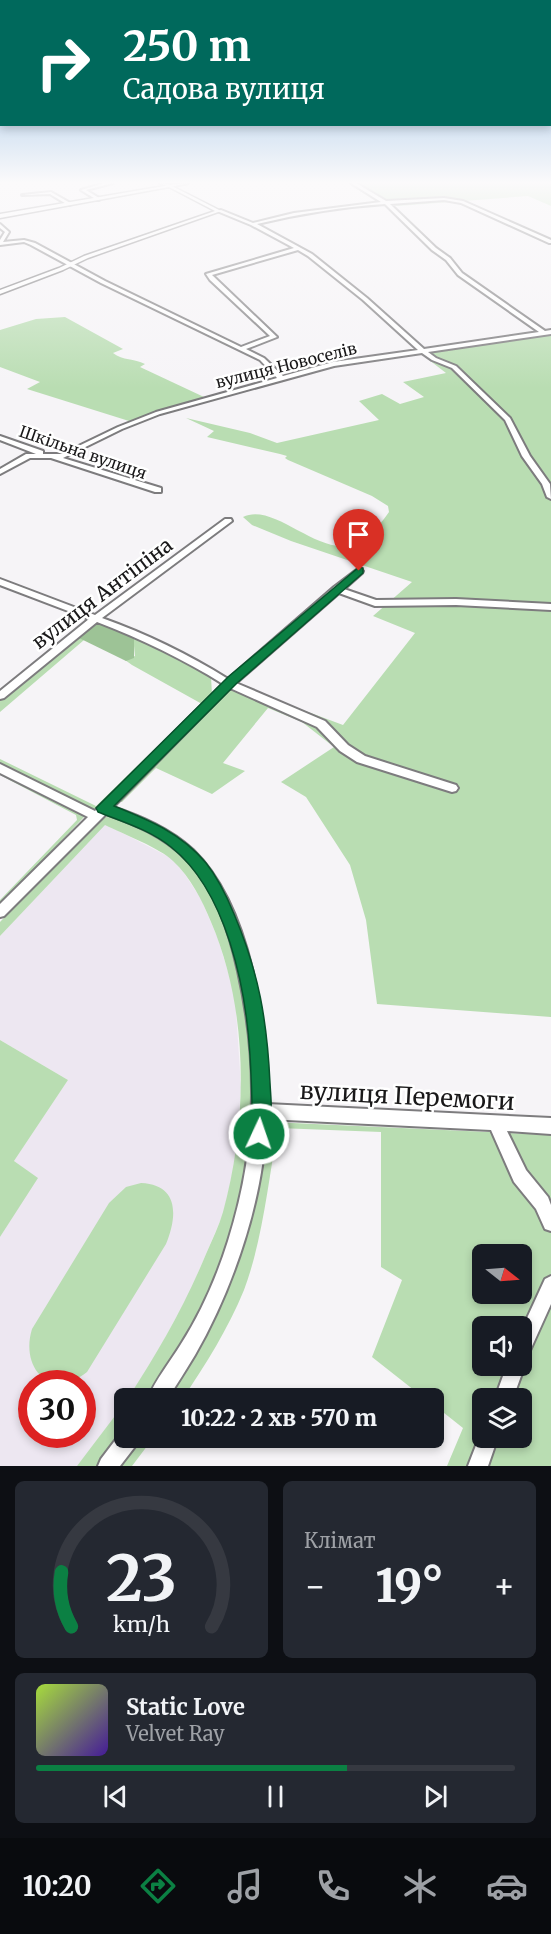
<!DOCTYPE html>
<html lang="uk">
<meta charset="utf-8">
<style>
:root{--surface:#171b24;--page:#242831;--text:#f1f3f6;--muted:#9ea1a6;--line:#363941;--accent:#0b8043}
body{margin:0;font-family:Merriweather,serif;background:var(--page);color:var(--text);height:100vh;display:flex;flex-direction:column;font-size:22px;white-space:nowrap}
*{box-sizing:border-box;margin:0}
p{font-size:20px;color:var(--muted)}
.icon{flex:none;width:33px;height:33px;fill:none;stroke:currentColor;stroke-width:2;stroke-linecap:round;stroke-linejoin:round}
.map{position:relative;height:1466px;overflow:hidden}
.drawer{display:flex;flex-direction:column;gap:15px;padding:15px;background:#0d0f14;flex:1}
.drawer>*{flex:none}
.hud{position:absolute;left:0px;top:0px;width:552px;height:126px;box-shadow:0 3px 9px #0003;background:#00695c;color:#fff;overflow:hidden}
.needle{width:39px;rotate:107deg}
.fabs{position:absolute;left:472px;top:1244px;display:grid;gap:12px}
.fabs a{display:grid;place-items:center;width:60px;height:60px;border-radius:9px;background:var(--surface);box-shadow:0 3px 9px #0003;font-size:30px}
.speed{position:absolute;left:18px;top:1370px;display:flex;gap:12px;font-size:30px;font-weight:700;text-align:center}
.speed>*{display:grid;place-content:center;width:78px;height:78px;border-radius:50%;background:var(--surface);box-shadow:0 3px 9px #0003;line-height:1}
.speed .limit{border:9px solid #d22;background:#fff;color:#111}
.pin{position:absolute;display:grid;place-items:center;width:51px;height:51px;color:#fff;margin:-62px -26px;border-radius:50% 50% 50% 0;rotate:-45deg;box-shadow:0 0 6px #0007}
.pin .icon{rotate:45deg}
.me{position:absolute;width:66px;margin:-33px;rotate:3deg;stroke-linejoin:round;filter:drop-shadow(0 0 4px #0008)}
.turn{display:flex;align-items:center;gap:21px;height:126px;padding:0 24px;font-size:27px}
.turn .icon{width:78px;height:78px;stroke-width:2.5}
.turn b{display:block;font-size:42px;line-height:51px}
.big{font-size:45px;font-weight:800;line-height:1.1}
.drawer .card{flex:1;display:flex;flex-direction:column;justify-content:center;gap:9px;min-width:0;padding:0 21px;border-radius:9px;background:var(--page)}
.drawer .dial{align-items:center;gap:0}
.dial svg{height:156px;overflow:visible;fill:none;stroke:var(--line);stroke-width:7;stroke-linecap:round;text-anchor:middle}
.dial text{fill:var(--text);stroke:none}
.song{display:flex;align-items:center;gap:18px}
.cover{width:72px;height:72px;border-radius:9px;background:linear-gradient(135deg,hsl(80 70% 55%),hsl(260 70% 35%))}
.played{height:6px;border-radius:3px;background:linear-gradient(90deg,var(--accent) 65%,var(--line) 65%)}
.keys{display:flex;justify-content:space-around;direction:ltr}
.heat{display:flex;justify-content:space-between;align-items:center;font-size:33px;direction:ltr}
.drawer .tiles{flex:1;display:grid;gap:15px;grid-template-columns:1fr 1fr}
.card:last-child{grid-column:span 2}
.trip{position:absolute;left:114px;top:1388px;width:330px;height:60px;border-radius:9px;background:var(--surface);box-shadow:0 3px 9px #0003;font-weight:800;line-height:60px;text-align:center}
.tab-bar{display:flex;height:96px;justify-content:space-around;align-items:center;background:#090b0e;color:var(--muted)}
.tab-bar .icon{width:42px;height:42px}
.tab-bar .current{color:var(--accent)}
.tab-bar b{font-size:27px;color:var(--text)}
.map>svg:first-child{display:block}
.built{fill:#ede7f1;fill-rule:evenodd}
.green{fill:#b9ddb2;fill-rule:evenodd}
.forest{fill:#9dc396}
.lines{fill:none;stroke-linecap:round;stroke-linejoin:round}
.minor-casing{stroke:#7d7c7e;stroke-width:4}
.tertiary-casing{stroke:#7d7c7e;stroke-width:3}
.minor{fill:#fff;fill-rule:evenodd}
.tertiary{fill:#fff;fill-rule:evenodd}
.route{fill:#0b8043;stroke:#07532c;stroke-width:1.5}
.labels{text-anchor:middle;dominant-baseline:central;stroke-width:5;stroke-linejoin:round;paint-order:stroke}
.far-street-label{font-size:16px;fill:#191819;stroke:#fff}
.street-label{font-size:20px;fill:#191819;stroke:#fff}
.near-street-label{font-size:24px;fill:#191819;stroke:#fff}
</style>
<div class="map">
<svg width="551" height="1466" viewBox="0 0 551 1466">
<rect width="100%" height="100%" fill="#f6f4f7"/>
<path class="built" d="M105 824 171 858 184 873 201 899 218 939 235 995 241 1087 236 1158 223 1214 189 1294 150 1365 128 1398H124V1404L113 1422 77 1466H0V1237L37 1178 14 1161 68 1080 0 1040V936ZM32 1383H82V1434H32Z"/>
<path class="green" d="M347 183H551V206L528 196 398 206 379 201Z
M65 317 123 349 113 353C123 361 134 358 145 364L140 367 204 397 129 421 27 389 40 382 0 367V330L36 319Z
M551 334V1017L377 1004 366 920 350 865 306 797 281 782 334 747 302 722 268 708 223 763 245 771 212 794 156 768 122 802H118V796L222 693 239 686 343 725 415 633 373 616 412 582 291 541 252 525 243 517C273 502 316 554 350 545 356 544 362 539 366 536 375 530 383 521 389 512L388 506 372 496 288 460 285 458 287 456 280 454 207 437 214 431 186 418 250 433 277 443 379 420 359 401 382 394 400 404 424 397 403 382 446 373 420 353Z
M79 636 84 640 0 712V699Z
M133 636 198 666 211 677 212 694 202 704 132 665 125 660 135 656Z
M170 734 100 807 93 810 87 808 0 764V759L96 806Z
M0 771 79 811 84 817 0 905V900L77 820 76 815 0 775Z
M106 817 120 818 141 826 183 853 209 888 217 905 239 961 249 1002 255 1113 249 1168 235 1226 204 1306 151 1398H128C158 1352 185 1305 206 1254 212 1240 219 1226 223 1212 248 1121 249 1010 211 922 202 900 191 878 173 861 160 848 123 834 105 825L0 936V922L96 821Z
M0 1040 68 1080 14 1161 38 1178 0 1237Z
M271 1122 551 1135V1466H447L463 1428 434 1405V1398H424L372 1357 402 1280 381 1267V1132L278 1128C268 1182 263 1239 244 1290 228 1329 206 1364 183 1398H169C223 1309 257 1234 267 1129ZM483 1254H522V1293H483ZM483 1326H522V1365H483ZM483 1398H522V1437H483Z
M141 1183C180 1185 177 1217 166 1244L87 1372C50 1401 20 1368 32 1329L109 1203 126 1187Z
M124 1404V1434L100 1466H77Z
M141 1437H154L132 1466H118Z"/>
<path class="forest" d="M99 623 130 634 134 638V658L126 661 79 638V636Z"/>
<g class="lines">
<defs>
<path id="minor" d="M105 183H113L86 190 99 198V200H97L81 190Z
M160 183 170 185 188 183 170 187Z
M351 183H356L386 201 444 198 463 201 551 240V243H549L461 203 444 200 390 204 436 248 450 258 462 273 545 331 551 330V334L428 352 436 358 456 366 510 418 530 456 550 484 551 499 547 497 542 484 522 456 505 420 452 368 432 360 422 353 334 366 160 414 122 429 63 458 161 488V492H155L51 458H30L0 474V469L26 454H36L0 440V436L43 451V454H62L118 427 156 412 277 378 260 360 101 283 31 245 24 242 0 245V240L5 232 0 228V224L9 232 3 242 24 240 35 243 105 281 241 347 270 336 210 280 206 274 294 248 251 225 217 211 221 210 253 223 294 213 381 202ZM385 204 432 250 446 260 458 275 539 332 424 349 367 298 312 254 257 224C299 214 341 207 385 204ZM298 250 308 256 363 300 418 350 333 362 283 376 264 358 246 349 277 337 212 275Z
M51 192 72 204 68 205 50 194 22 195Z
M225 519H231L232 521 102 618C147 634 188 654 228 679L334 587 359 568 363 571 362 573 344 589 376 600 456 599 551 604V610L456 605 375 606 339 593 236 683 325 721 348 745 365 756 456 785 458 788 456 791 452 792 357 762 340 751 317 727 230 688 113 807C142 817 170 829 193 850 251 906 268 1027 267 1104L551 1118V1134L507 1131 526 1170 548 1197 551 1205V1231L545 1229 536 1209 514 1182 491 1130 266 1119C265 1196 233 1289 195 1355 186 1370 177 1384 168 1398H148C156 1379 170 1362 181 1344 201 1313 217 1276 228 1241 257 1149 259 1065 238 971 229 930 215 888 185 858 163 836 135 824 106 814L4 916 0 917V904L88 817 0 773V764L95 811 223 684C183 659 141 639 97 622L4 698 0 699V691L89 619 0 585V579L95 615Z
M551 1276V1304L528 1355 522 1358V1329L545 1279Z
M522 1359 525 1365 513 1398H495L507 1365H522Z
M123 1430 124 1437H139L137 1444 120 1466H98L101 1459Z
M482 1430 483 1437H498L488 1466H468Z"/>
<path id="tertiary" d="M170 185 221 211 88 258 63 270 0 294V290L59 268 84 256 215 211 169 187 0 218V214Z"/>
</defs>
<use href="#minor" class="minor-casing"/>
<use href="#tertiary" class="tertiary-casing"/>
<use href="#minor" class="minor"/>
<use href="#tertiary" class="tertiary"/>
</g>
<linearGradient id="sky" x2="0" y2="1"><stop stop-color="#7eb0e0"/><stop offset="0.47" stop-color="#fbfafb"/><stop offset="1" stop-color="#fbfafb" stop-opacity="0"/></linearGradient>
<rect width="551" height="388" fill="url(#sky)"/>
<path class="route" d="M359 567 363 568V573L237 683 114 806C149 820 181 833 206 863 218 878 227 897 234 914 259 973 267 1020 270 1083 271 1102 274 1124 266 1141L259 1144 252 1141C248 1131 251 1121 252 1110 252 1092 251 1074 250 1055 246 989 227 891 171 847 150 830 123 822 98 812L96 808 228 677Z"/>
<g class="labels">
<g class="far-street-label">
<text transform="translate(286 365) rotate(-14)">вулиця Новоселів</text>
<text transform="translate(83 452) rotate(19)">Шкільна вулиця</text>
</g>
<g class="street-label">
<text transform="translate(102 593) rotate(-37)">вулиця Антіпіна</text>
</g>
<g class="near-street-label">
<text transform="translate(407 1096) rotate(3)">вулиця Перемоги</text>
</g>
</g>
</svg>
<div class="fabs">
<a><svg class="needle" viewBox="-14 -14 28 28"><path d="M0-13l5 13h-10z" fill="#e53935"/><path d="M0 13l5-13h-10z" fill="#9ea1a6"/></svg></a>
<a><svg class="icon" aria-label="sound" viewBox="0 0 24 24"><path d="M4 9h4l5-4v14l-5-4H4zM17 9q2 3 0 6"/></svg></a>
<a><svg class="icon" aria-label="layers" viewBox="0 0 24 24"><path d="M12 4l9 5-9 5-9-5zM3 14l9 5 9-5"/></svg></a>
</div>
<div class="speed"><div class="limit">30</div></div>
<div class="pin" style="left:359px;top:571px;background:#d93025"><svg class="icon" aria-label="arrive" viewBox="0 0 24 24"><path d="M6 21V4h12l-3 4 3 4H6"/></svg></div>
<svg class="me" style="left:259px;top:1134px" viewBox="-20 -20 40 40"><circle r="17" fill="#0b8043" stroke="#fff" stroke-width="3"/><path d="M0-11L8 9 0 5-8 9z" fill="#fff"/></svg>
<div class="trip">10:22 · 2 хв · 570 m</div>
<div class="hud">
<div class="turn"><svg class="icon" aria-label="right" viewBox="0 0 24 24"><path d="M7 20v-9h11M14 6l5 5-5 5"/></svg><div><b>250 m</b>Садова вулиця</div></div>
</div>
</div>
<section class="drawer">
<div class="tiles">
<div class="card dial"><svg viewBox="0 0 100 80">
<path d="M14 69A42 42 0 1 1 86 69"/>
<path d="M14 69A42 42 0 0 1 9 41" stroke="#0b8043"/>
<text x="50" y="56" font-size="32" font-weight="700">23</text>
<text x="50" y="72" font-size="11">km/h</text>
</svg></div>
<div class="card"><p>Клімат</p>
<div class="heat"><a>−</a><b class="big">19°</b><a>+</a></div>
</div>
<div class="card">
<div class="song"><i class="cover"></i><div><b>Static Love</b><p>Velvet Ray</p></div></div>
<div class="played"></div>
<div class="keys"><svg class="icon" aria-label="previous" viewBox="0 0 24 24"><path d="M18 5L8 12l10 7zM5 5v14"/></svg><svg class="icon" aria-label="pause" viewBox="0 0 24 24"><path d="M8 5v14M16 5v14"/></svg><svg class="icon" aria-label="next" viewBox="0 0 24 24"><path d="M6 5l10 7-10 7zM19 5v14"/></svg></div>
</div>
</div>
</section>
<nav class="tab-bar">
<b>10:20</b>
<svg class="icon current" aria-label="directions" viewBox="0 0 24 24"><path d="M12 3l9 9-9 9-9-9zM9 14v-3h6M13 9l2 2-2 2"/></svg>
<svg class="icon" aria-label="music" viewBox="0 0 24 24"><path d="M9 18V5l10-2v13"/><circle cx="6" cy="18" r="3"/><circle cx="16" cy="16" r="3"/></svg>
<svg class="icon" aria-label="phone" viewBox="0 0 24 24"><path d="M5 4h4l2 5-3 2q2 4 5 5l2-3 5 2v4C11 20 4 13 5 4z"/></svg>
<svg class="icon" aria-label="climate" viewBox="0 0 24 24"><path d="M12 3v18M4 7l16 10M4 17L20 7"/></svg>
<svg class="icon" aria-label="car" viewBox="0 0 24 24"><path d="M5 17H2v-5l4-1 3-4h7l3 4 3 1v5h-3M9 17h6M6 11h13"/><circle cx="7" cy="17" r="2"/><circle cx="17" cy="17" r="2"/></svg>
</nav>
